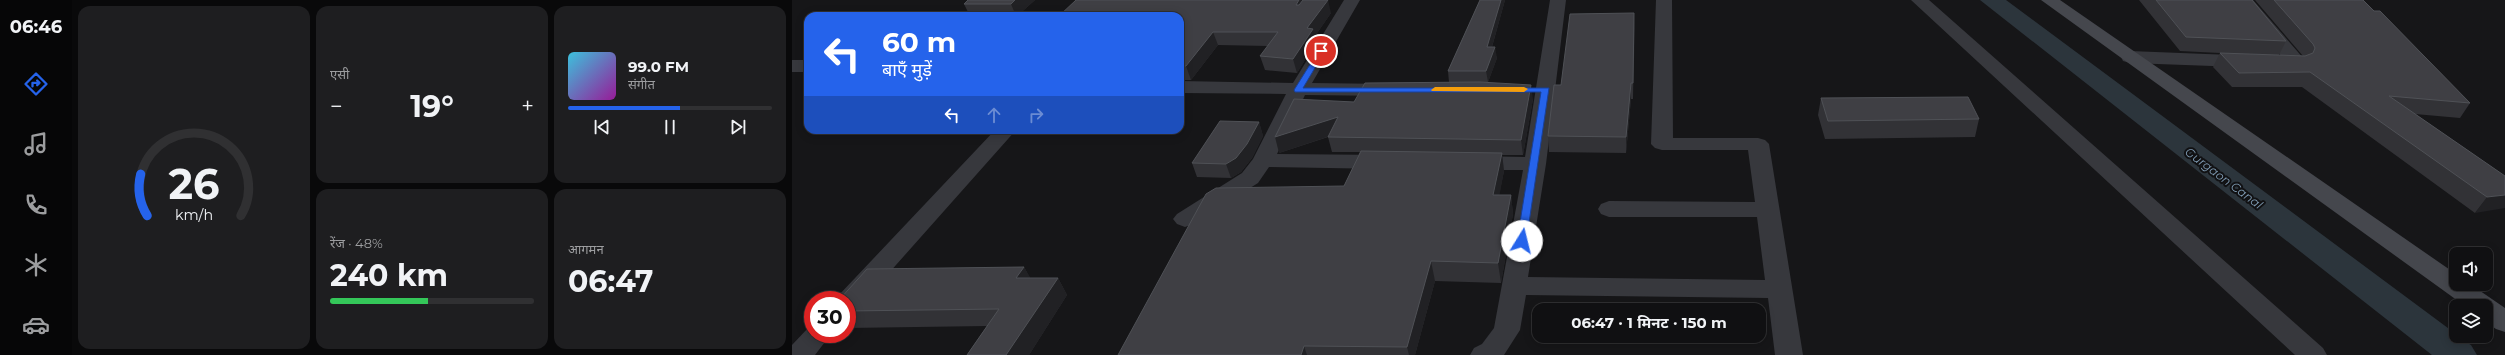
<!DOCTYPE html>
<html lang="hi">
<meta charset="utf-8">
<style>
:root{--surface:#101012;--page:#1e1e20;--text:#f1f3f6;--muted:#9c9d9f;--line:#303032;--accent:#2563eb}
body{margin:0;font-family:Montserrat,"Noto Sans Devanagari",sans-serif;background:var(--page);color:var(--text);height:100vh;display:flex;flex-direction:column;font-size:15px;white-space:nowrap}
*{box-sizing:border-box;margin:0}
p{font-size:13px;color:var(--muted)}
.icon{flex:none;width:22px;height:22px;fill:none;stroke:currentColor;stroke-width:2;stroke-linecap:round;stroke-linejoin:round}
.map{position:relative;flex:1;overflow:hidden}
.drawer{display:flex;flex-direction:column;gap:6px;padding:6px;background:#09090a;width:720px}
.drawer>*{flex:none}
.banner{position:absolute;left:12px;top:12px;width:380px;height:122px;border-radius:12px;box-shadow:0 2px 10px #0003,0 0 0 1px var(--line);background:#2563eb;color:#fff;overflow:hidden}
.controls{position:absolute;left:1657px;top:247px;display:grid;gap:8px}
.controls a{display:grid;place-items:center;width:44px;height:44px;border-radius:8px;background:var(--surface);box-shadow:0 2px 10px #0003,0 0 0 1px var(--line);font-size:20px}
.speed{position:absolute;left:12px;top:291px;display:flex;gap:8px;font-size:20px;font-weight:700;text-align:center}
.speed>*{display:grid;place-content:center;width:52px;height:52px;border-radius:50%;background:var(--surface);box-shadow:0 2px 10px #0003,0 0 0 1px var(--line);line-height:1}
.speed .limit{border:6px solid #d22;background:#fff;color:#111}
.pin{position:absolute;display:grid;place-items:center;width:34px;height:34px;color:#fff;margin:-17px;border:2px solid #fff;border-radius:50%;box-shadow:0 1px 4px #0007}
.me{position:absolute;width:44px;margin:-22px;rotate:9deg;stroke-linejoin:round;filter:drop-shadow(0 0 3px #0008)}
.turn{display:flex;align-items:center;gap:14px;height:84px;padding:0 12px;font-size:18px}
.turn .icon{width:52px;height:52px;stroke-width:2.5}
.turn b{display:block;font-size:28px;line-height:34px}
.lanes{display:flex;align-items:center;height:38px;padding:0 12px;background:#0003;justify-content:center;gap:20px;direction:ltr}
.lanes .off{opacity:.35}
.big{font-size:30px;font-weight:700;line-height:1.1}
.drawer .card{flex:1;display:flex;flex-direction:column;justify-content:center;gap:6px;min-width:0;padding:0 14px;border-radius:12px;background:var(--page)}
.drawer .dial{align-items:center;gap:0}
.dial svg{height:104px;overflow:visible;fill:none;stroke:var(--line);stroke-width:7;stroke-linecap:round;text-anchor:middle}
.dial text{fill:var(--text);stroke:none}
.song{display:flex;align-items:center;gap:12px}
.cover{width:48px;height:48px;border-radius:6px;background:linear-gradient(135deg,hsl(190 70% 55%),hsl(300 70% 35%))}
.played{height:4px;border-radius:2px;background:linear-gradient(90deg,var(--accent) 55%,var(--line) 55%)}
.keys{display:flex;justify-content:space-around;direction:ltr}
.heat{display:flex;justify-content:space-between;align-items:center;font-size:22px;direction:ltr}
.charge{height:6px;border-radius:3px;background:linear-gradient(90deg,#34c759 48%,var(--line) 0)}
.drawer .tiles{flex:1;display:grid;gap:6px;grid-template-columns:repeat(3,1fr)}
.card:first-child{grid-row:span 2}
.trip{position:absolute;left:740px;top:303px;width:234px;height:40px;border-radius:12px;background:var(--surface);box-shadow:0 2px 10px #0003,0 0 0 1px var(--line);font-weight:700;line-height:40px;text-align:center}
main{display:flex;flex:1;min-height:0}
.dock{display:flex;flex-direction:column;width:72px;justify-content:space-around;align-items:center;background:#060607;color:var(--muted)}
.dock .icon{width:28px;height:28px}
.dock .selected{color:var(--accent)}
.dock b{font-size:18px;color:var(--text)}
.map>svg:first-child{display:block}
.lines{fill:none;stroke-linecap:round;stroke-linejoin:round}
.canal{fill:#2c353c;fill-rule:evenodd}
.street{fill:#37383d;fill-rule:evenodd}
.secondary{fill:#45474d;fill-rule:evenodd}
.wall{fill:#323236}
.shaded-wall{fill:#212124}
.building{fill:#3f3f44;stroke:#4f5156}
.route{fill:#2563eb;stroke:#184099}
.slow{fill:#f59e0b}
.labels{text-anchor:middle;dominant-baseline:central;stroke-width:4;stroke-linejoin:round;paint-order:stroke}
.water-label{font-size:12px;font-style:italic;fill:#7f9bb3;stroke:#111113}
</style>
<main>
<nav class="dock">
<b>06:46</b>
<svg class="icon selected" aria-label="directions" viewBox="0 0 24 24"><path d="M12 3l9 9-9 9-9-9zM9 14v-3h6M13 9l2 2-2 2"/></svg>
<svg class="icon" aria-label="music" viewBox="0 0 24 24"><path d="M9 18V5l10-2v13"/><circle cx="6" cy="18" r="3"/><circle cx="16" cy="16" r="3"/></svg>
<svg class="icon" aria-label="phone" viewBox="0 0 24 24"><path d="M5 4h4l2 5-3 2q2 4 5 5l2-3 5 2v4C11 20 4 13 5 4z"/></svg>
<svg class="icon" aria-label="climate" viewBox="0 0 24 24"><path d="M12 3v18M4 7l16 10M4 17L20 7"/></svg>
<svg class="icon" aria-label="car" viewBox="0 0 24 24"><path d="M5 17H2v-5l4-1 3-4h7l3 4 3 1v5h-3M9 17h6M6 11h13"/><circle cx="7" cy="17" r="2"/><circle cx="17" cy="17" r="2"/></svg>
</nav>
<section class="drawer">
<div class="tiles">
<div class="card dial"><svg viewBox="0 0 100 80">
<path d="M14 69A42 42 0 1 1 86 69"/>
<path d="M14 69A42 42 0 0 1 9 37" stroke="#2563eb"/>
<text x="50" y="56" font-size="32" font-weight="700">26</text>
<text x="50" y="72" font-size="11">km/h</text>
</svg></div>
<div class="card"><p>एसी</p>
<div class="heat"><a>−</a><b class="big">19°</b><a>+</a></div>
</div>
<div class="card">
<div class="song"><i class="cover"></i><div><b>99.0 FM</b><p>संगीत</p></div></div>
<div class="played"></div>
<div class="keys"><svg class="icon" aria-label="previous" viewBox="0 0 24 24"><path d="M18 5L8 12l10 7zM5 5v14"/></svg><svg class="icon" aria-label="pause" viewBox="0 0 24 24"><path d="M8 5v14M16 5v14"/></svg><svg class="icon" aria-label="next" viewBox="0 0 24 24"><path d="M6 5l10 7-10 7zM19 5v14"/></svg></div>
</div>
<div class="card"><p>रेंज · 48%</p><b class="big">240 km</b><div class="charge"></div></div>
<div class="card"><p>आगमन</p><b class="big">06:47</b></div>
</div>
</section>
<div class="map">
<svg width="1713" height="355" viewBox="0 0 1713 355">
<rect width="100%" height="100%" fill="#161618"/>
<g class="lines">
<path class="canal" d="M1188 0H1214L1664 334V336L1679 345 1685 355H1640Z"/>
<path class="street" d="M552 0H568L520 83 599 84 606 86 609 90 606 94 599 96 513 95 485 154 594 155 602 157 605 162 602 167 594 169 477 167 466 183 401 224 393 227 385 224 381 219 385 214 450 173 461 159 494 94 388 93V81L501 83Z
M758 0H774L754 164 736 277 973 280 965 217H817L809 214 806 209 809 204 817 201 963 202 956 150H870L863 148 859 144 864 0H880L881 138H966L973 140 977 144 1011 355H983L976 298 734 295 728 330 712 355H678L682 348 690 344 702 328 731 170H682L674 168 671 163 674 158 682 156 733 157Z
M1119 0H1137L1531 348 1535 355H1503Z
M1444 0H1461L1512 59 1514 63 1512 67 1505 69 1338 63 1331 61 1329 57 1331 53 1338 51 1490 57Z
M0 60H16V72H0Z
M203 130H224L64 310 55 312V300H44L46 296Z
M21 325V334H39L23 355H0V345L17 327Z"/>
<path class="secondary" d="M1249 0H1268L1664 274V284H1678L1713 308V332L1704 329 1694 322V306H1673Z"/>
</g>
<path class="wall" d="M176 0H243L225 16H178L172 4Z
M688 0H713L700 47 705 58 696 82H657L656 71Z
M1347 0H1460L1494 41 1487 55 1511 56 1463 0H1571L1678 103 1668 118 1623 114 1713 176 1683 213 1510 87H1440L1421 67 1428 53 1388 51Z
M539 13 523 36 524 42 505 73 473 70 468 56 476 46 426 45 399 80H388V16Z
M842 13 841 99H839L834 153 757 152 756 136Z
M1029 98 1187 119 1183 137 1033 139 1026 115Z
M741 99 731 155H710L712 171 707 195H719L721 214 709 283 643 281 623 355H326L552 186 568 152H540L536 137 487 153 562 102Z
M467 122 471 136 460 158 449 172 439 178 405 177 400 163Z
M340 130H371L370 131Z
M232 267 238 278H266L275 295 237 355H175L195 326 55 328V300Z"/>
<path class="shaded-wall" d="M223 0H243L225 16H224L219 4Z
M507 0H519L508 18 504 5Z
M536 0 539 13 523 36 524 42 505 73 501 59 515 28Z
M709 0H713L697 57 695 47Z
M842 13 843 28 841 99V83Z
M421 32 426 45 399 80 394 66Z
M703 47 705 58 696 82 694 71Z
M839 83V99L834 153V137Z
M739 85 741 99 731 155 729 140Z
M388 99 391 106 388 109Z
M546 117 550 132 487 153 483 137Z
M467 122 471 136 460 158 449 172 439 178 434 164Z
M710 153 712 171 704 214 701 195Z
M719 195 721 214 709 283 706 263Z
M1713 195V208L1683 213 1695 197Z
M639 261 643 281 623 355H617L615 347Z
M232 267 242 284 224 278Z
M266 278 275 295 237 355H214Z
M512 346 515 355H509Z"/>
<path class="building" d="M176 0H223L219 4H172Z
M284 0H507L504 5H507L511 0H536L515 28 521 29 501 59 468 56 486 32H421L394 66H388V16H267Z
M688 0H709L695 47H703L694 71H656Z
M1364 0H1460L1494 41 1394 37Z
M1482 0H1571L1582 11H1588L1678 103 1597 96 1713 176V195L1695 197 1518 72 1447 73 1428 53 1513 56 1521 53 1523 48 1521 44Z
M842 13 841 83H839L834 137 756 136 762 85H769L778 14Z
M688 82 739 85 729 140 536 137 546 117 483 137 502 99 562 102 573 83Z
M1176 97 1187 119 1036 121 1029 98Z
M428 121 467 122 455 144 444 158 434 164 400 163Z
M569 151 710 153 701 195H719L706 263 639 261 615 347 512 346 509 355H326L414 194 424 188 552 186Z
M232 267 224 278H266L214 355H175L207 309 55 311V300H47L75 269Z"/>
<path class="route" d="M527 50 533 51 511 88H757L734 243 730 244 725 241 749 92H503L502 90Z"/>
<path class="slow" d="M643 87H732L736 89 732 92 640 91 639 90Z"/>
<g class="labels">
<g class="water-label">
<text transform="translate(1432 178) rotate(37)">Gurgaon Canal</text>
</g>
</g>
</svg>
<div class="controls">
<a><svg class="icon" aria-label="sound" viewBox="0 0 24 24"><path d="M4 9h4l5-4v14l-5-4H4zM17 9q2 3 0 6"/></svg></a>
<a><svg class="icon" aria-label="layers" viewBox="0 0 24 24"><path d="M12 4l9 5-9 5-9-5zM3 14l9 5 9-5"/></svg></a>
</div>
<div class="speed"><div class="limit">30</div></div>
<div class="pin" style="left:529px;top:51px;background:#d93025"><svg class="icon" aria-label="arrive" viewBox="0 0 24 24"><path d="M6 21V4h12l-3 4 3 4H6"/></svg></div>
<svg class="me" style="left:730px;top:241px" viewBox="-20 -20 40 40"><circle r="19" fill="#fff"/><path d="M0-13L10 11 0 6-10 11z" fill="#2563eb"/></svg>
<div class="trip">06:47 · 1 मिनट · 150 m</div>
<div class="banner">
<div class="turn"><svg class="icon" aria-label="left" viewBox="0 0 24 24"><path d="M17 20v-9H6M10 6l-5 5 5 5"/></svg><div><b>60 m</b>बाएँ मुड़ें</div></div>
<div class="lanes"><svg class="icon" aria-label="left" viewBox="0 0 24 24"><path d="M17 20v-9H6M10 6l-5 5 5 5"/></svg><svg class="icon off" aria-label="ahead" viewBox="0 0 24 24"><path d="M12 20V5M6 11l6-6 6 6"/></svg><svg class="icon off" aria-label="right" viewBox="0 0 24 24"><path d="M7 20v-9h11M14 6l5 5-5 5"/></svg></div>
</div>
</div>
</main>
